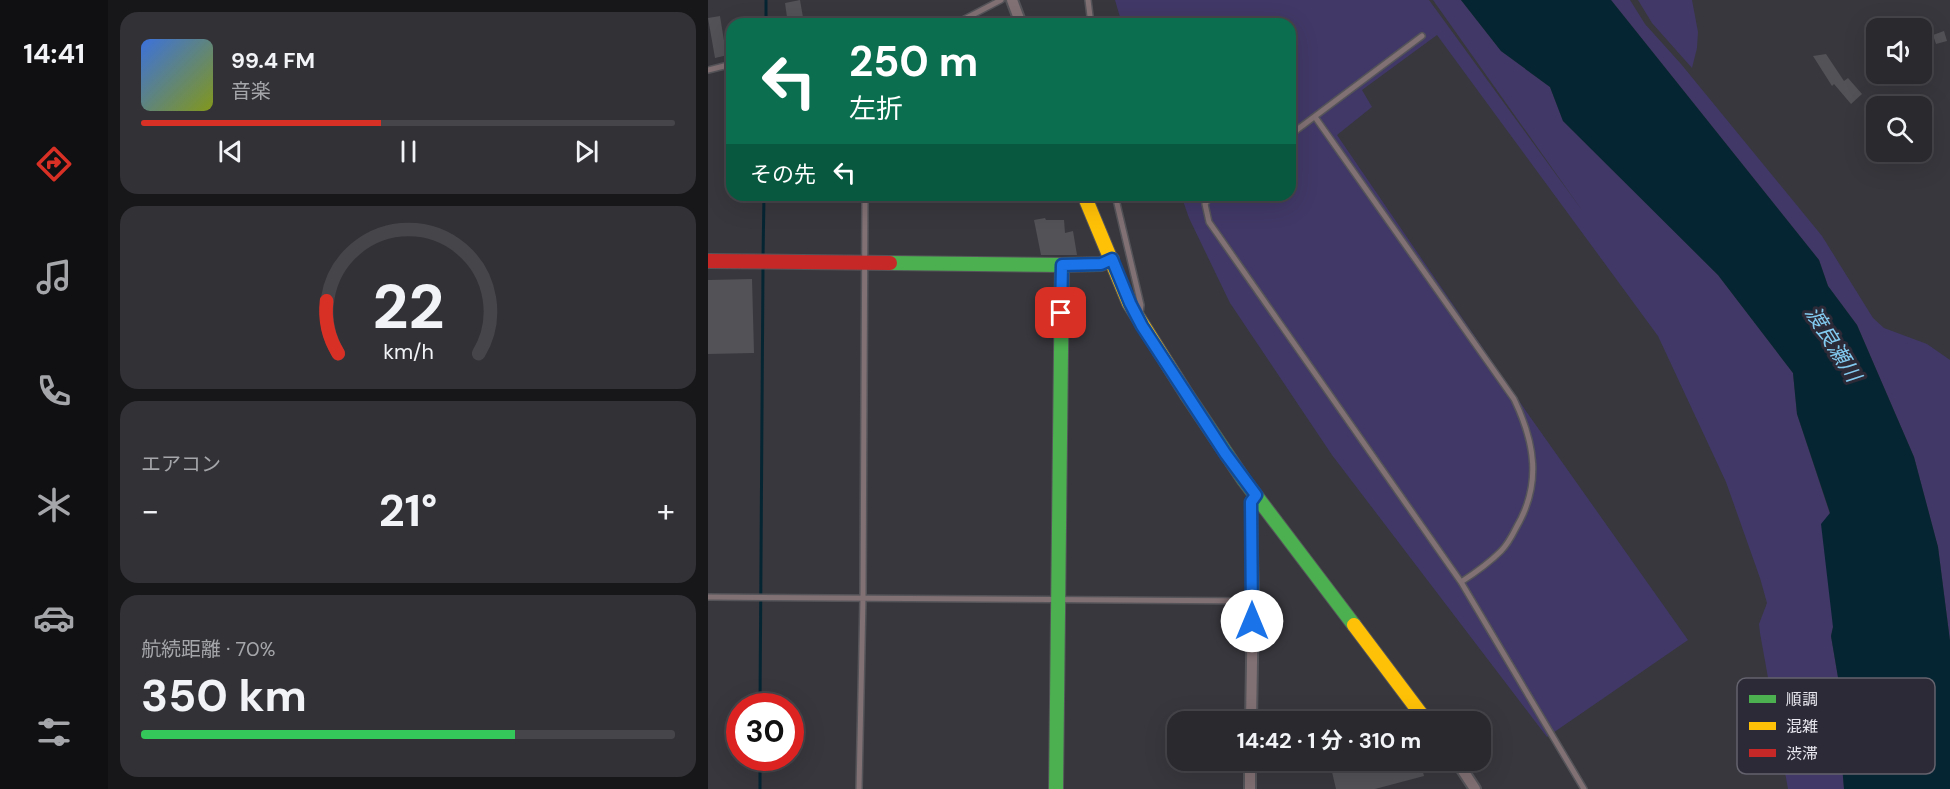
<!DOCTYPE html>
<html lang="ja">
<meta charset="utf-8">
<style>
:root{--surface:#29292e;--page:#313136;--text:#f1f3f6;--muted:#a5a6aa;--line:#45454a;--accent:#d93025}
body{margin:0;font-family:"DM Sans","Noto Sans JP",sans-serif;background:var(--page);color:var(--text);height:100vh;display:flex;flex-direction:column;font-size:22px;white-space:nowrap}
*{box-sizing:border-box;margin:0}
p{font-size:20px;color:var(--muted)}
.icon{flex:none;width:33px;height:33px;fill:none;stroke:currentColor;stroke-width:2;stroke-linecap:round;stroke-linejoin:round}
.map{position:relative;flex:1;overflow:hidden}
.sheet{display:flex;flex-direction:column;gap:12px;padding:12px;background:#171719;width:600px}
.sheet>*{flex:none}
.hud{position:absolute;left:18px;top:18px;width:570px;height:183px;border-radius:18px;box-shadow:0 6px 24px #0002,0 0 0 2px var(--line);background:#0b6e4f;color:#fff;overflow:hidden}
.buttons{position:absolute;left:1158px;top:18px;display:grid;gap:12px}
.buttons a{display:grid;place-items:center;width:66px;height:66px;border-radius:12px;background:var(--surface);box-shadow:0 6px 24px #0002,0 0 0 2px var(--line);font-size:30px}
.speed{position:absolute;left:18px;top:693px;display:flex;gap:12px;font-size:30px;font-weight:700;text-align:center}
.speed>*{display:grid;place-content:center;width:78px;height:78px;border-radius:50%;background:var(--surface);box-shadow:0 6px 24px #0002,0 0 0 2px var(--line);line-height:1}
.speed .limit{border:9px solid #d22;background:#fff;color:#111}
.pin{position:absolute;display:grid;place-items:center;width:51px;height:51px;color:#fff;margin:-26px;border-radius:12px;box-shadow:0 3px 9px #0006}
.me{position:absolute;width:66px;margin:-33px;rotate:0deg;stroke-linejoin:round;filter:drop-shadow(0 0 4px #0008)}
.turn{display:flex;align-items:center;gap:21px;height:126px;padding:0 24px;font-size:27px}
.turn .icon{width:78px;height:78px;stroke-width:2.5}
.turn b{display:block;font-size:42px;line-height:51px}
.then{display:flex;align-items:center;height:57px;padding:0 24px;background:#0003;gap:12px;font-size:22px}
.big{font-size:45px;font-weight:700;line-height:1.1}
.sheet .tile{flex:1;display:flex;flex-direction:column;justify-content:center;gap:9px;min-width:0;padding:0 21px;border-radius:18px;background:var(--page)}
.sheet .dial{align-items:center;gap:0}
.dial svg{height:156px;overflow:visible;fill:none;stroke:var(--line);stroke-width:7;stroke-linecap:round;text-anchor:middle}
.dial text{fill:var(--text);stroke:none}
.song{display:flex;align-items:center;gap:18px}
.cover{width:72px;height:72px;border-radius:9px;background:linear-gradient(135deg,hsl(220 70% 55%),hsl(70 70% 35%))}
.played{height:6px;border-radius:3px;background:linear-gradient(90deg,var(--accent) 45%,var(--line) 45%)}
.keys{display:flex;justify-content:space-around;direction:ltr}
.heat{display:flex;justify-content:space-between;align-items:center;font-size:33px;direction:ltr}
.charge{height:9px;border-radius:4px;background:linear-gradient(90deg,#34c759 70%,var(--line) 0)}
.trip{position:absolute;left:459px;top:711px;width:324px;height:60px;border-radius:18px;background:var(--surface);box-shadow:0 6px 24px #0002,0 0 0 2px var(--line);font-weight:700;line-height:60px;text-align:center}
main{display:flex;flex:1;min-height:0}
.menu{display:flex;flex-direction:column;width:108px;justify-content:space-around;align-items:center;background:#101012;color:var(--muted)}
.menu .icon{width:42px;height:42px}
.menu .active{color:var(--accent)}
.menu b{font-size:27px;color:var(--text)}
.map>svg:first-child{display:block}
.green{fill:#413867}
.water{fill:#062533}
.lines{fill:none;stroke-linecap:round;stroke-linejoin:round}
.stream{stroke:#062533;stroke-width:3}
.building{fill:#525257}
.lane-casing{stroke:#545459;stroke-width:8}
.street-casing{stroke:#545459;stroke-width:14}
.fast-casing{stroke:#545459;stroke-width:16}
.slow-casing{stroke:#545459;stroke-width:16}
.jam-casing{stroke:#545459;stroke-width:16}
.lane{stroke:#817074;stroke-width:5}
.street{stroke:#817074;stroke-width:10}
.fast{stroke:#4caf50;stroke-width:14}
.slow{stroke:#ffc107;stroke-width:14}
.jam{stroke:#c62828;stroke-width:14}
.route-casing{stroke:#114b97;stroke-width:15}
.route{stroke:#1a73e8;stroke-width:10}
.labels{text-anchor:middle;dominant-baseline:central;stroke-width:6;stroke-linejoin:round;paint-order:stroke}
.water-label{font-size:21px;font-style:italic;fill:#83cbf1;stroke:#2b2a36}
.key{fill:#2b2a36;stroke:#64636e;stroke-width:1.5}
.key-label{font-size:16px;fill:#e8e7ef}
</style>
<main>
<nav class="menu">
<b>14:41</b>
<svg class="icon active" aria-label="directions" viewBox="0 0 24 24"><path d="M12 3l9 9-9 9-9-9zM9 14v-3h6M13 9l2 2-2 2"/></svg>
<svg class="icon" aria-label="music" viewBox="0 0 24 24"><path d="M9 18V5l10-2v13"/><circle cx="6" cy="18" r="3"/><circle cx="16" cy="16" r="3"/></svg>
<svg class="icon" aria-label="phone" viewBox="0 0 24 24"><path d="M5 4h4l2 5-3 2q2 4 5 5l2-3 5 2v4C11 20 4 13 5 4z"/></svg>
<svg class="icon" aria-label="climate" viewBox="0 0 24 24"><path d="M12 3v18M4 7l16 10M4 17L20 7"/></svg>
<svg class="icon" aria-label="car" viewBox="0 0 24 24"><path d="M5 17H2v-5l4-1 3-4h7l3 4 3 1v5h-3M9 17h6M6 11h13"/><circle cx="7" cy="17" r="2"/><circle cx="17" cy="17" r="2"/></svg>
<svg class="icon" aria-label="filters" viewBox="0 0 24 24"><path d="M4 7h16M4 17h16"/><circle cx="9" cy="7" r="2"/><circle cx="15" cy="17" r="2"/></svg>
</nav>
<section class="sheet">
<div class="tile">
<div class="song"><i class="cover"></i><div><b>99.4 FM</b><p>音楽</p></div></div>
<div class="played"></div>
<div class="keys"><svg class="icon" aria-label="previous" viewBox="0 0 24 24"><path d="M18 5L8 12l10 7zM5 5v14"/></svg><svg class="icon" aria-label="pause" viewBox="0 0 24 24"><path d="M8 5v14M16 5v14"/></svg><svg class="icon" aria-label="next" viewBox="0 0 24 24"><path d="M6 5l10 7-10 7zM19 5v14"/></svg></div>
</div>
<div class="tile dial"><svg viewBox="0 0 100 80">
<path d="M14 69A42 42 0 1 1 86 69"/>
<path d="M14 69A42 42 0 0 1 8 42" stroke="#d93025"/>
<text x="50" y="56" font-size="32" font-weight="700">22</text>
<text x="50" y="72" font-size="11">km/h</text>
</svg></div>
<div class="tile"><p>エアコン</p>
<div class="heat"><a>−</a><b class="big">21°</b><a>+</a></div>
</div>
<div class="tile"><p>航続距離 · 70%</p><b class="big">350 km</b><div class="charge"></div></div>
</section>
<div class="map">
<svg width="1242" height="789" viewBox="0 0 1242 789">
<rect width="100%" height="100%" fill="#37373d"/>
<path class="green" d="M407 0H721L876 213 725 0H753L793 51 842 87 855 121 1010 275 1085 373 1089 414 1122 514 1125 627 1123 636 1134 701 1130 717 1136 789H1080L1052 633 1051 624 1059 603 1052 578 1018 482 950 336 729 35 654 90 664 107 629 135 820 414 980 640 839 737 624 455 522 303 481 218 473 195H582V24H414Z
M903 0H922L937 24 973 64 1114 236 1165 318 1176 328 1219 344 1242 360V641L1230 547 1206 457 1149 325 1120 286 1111 260Z
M930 0H984L990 32 989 48 984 68 944 23Z"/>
<path class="water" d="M753 0H903L1111 260 1120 286 1149 325 1206 457 1230 547 1242 641V789H1136L1130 717 1134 701 1123 636 1125 627 1113 524 1122 513 1089 414 1085 373 1010 275 855 121 842 87 793 51Z"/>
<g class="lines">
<path class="stream" d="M58 24V0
M55 258 56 195
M52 706 55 267
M52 789V758"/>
</g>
<path class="building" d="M92 0 96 23 80 24 77 3Z
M12 16 17 47 24 45V54L7 58 0 18Z
M1236 31 1239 41 1228 44 1225 35Z
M1118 54 1136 81 1140 78 1154 94 1143 104 1126 84 1124 86 1105 56Z
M337 218 338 220H356L357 233 365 231 369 255H333L326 220Z
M44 279 46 353 0 354V280Z
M668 760H712L716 776 667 789H628L624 772Z"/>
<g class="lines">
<defs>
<path id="lane" d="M380 0 383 24
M247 24 293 0
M0 70 24 64
M607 117 806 399C827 443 834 484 808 528 804 536 799 545 793 551 781 563 767 573 753 582
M582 135 714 36
M407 195 433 305 432 313
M503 195 497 204 501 222 753 582 876 789
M0 597 545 601
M151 789 155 598 157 195"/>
<path id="street" d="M304 0 313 24
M543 722 545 601 543 502 548 495
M748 760 767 789
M542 789V760"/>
<path id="fast" d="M182 263 354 265 393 264 404 259
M479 395 536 480 646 625
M348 789 354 265"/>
<path id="slow" d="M376 195 421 303 479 395
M646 625 719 722"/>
<path id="jam" d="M0 261 182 263"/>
</defs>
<use href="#lane" class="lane-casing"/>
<use href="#street" class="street-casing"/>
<use href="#fast" class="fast-casing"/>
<use href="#slow" class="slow-casing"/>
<use href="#jam" class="jam-casing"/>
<use href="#lane" class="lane"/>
<use href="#street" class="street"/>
<use href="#fast" class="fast"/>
<use href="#slow" class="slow"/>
<use href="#jam" class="jam"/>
</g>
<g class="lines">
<defs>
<path id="route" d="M353 313 354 265 393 264 404 259 422 303 434 326 517 453 548 495 543 502 544 621"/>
</defs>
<use href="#route" class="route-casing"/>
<use href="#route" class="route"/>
</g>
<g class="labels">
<g class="water-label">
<text transform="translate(1125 344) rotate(58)">渡良瀬川</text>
</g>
</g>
<rect x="1029" y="678" width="198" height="96" rx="9" class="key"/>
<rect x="1041" y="695" width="27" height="8" fill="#4caf50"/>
<rect x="1041" y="722" width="27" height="8" fill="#ffc107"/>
<rect x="1041" y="749" width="27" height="8" fill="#c62828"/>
<g class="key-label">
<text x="1078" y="705">順調</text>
<text x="1078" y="732">混雑</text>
<text x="1078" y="759">渋滞</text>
</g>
</svg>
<div class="buttons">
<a><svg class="icon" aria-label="sound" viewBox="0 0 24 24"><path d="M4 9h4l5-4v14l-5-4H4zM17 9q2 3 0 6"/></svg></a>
<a><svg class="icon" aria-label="search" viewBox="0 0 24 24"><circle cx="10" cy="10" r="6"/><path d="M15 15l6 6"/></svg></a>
</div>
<div class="speed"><div class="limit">30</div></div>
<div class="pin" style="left:353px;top:313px;background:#d93025"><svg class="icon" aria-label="arrive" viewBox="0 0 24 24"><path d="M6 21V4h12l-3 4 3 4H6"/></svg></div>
<svg class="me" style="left:544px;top:621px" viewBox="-20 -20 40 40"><circle r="19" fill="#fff"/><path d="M0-13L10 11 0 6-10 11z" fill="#1a73e8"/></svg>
<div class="trip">14:42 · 1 分 · 310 m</div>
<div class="hud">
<div class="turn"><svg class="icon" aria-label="left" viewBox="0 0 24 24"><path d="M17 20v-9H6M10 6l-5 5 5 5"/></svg><div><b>250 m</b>左折</div></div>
<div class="then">その先<svg class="icon" aria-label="left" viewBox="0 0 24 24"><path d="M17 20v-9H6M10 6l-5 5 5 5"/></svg></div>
</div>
</div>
</main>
